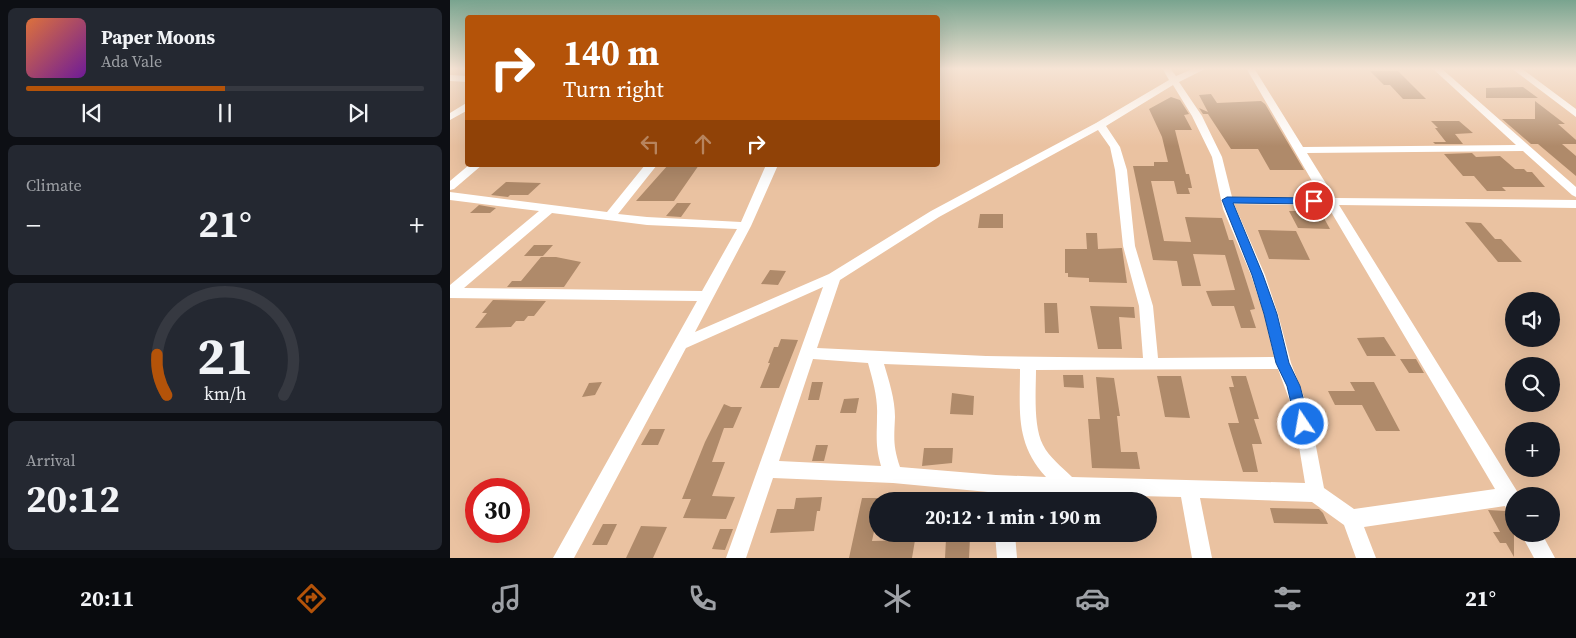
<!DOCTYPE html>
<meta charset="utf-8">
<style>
:root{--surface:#171b24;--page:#242831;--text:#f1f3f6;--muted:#9ea1a6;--line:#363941;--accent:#b45309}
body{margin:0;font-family:"Source Serif 4",serif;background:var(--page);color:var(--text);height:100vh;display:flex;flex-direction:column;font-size:19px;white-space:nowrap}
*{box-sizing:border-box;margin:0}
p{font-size:16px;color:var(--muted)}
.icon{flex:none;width:28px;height:28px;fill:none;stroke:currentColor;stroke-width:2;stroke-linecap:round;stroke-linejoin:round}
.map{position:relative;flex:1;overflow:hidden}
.details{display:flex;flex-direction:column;gap:8px;padding:8px;background:#0d0f14;width:450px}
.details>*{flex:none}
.guide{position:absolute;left:15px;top:15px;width:475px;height:152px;border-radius:5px;box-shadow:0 5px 20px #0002;background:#b45309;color:#fff;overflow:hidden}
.fabs{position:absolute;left:1055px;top:292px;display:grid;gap:10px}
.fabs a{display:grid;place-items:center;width:55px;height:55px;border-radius:50%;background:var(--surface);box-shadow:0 5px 20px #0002;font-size:25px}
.speed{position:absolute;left:15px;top:478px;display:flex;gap:10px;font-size:25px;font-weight:700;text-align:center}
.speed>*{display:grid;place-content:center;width:65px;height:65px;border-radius:50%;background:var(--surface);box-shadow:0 5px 20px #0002;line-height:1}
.speed .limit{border:8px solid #d22;background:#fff;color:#111}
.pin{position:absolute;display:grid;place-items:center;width:42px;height:42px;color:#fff;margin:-21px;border:2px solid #fff;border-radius:50%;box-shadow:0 1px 5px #0007}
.me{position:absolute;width:55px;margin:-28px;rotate:348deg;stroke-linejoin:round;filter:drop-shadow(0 0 4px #0008)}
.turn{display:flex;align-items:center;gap:18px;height:105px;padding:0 15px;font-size:22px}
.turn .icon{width:65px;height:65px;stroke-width:2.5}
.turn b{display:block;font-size:35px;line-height:42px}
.lanes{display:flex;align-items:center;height:48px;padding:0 15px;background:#0003;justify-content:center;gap:25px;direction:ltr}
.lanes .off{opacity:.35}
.big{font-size:38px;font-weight:700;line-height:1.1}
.details .widget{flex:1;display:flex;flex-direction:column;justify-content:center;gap:8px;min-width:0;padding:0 18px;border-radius:8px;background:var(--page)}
.details .dial{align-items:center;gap:0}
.dial svg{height:130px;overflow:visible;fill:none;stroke:var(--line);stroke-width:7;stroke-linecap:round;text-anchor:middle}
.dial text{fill:var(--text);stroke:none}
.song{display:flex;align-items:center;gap:15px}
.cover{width:60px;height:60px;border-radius:8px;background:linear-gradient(135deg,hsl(20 70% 55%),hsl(280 70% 35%))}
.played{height:5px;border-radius:2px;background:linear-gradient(90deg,var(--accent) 50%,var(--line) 50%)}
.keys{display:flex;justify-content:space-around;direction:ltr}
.heat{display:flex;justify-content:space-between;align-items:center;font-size:28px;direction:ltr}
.trip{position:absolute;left:419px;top:492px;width:288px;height:50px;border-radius:25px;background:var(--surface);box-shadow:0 5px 20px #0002;font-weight:700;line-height:50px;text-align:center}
.menu{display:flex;height:80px;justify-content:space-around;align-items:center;background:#090b0e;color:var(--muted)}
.menu .icon{width:35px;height:35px}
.menu .active{color:var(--accent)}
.menu b{font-size:22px;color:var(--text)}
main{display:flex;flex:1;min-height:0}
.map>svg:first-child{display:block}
.building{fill:#af8a6a}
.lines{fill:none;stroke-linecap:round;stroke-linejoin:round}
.street{fill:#fff;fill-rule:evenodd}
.route{fill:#1a73e8;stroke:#114b97}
</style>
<main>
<section class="details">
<div class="widget">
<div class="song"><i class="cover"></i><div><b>Paper Moons</b><p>Ada Vale</p></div></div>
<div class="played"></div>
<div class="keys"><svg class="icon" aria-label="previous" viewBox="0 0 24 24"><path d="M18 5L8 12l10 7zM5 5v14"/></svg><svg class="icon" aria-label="pause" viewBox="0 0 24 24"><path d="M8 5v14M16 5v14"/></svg><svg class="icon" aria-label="next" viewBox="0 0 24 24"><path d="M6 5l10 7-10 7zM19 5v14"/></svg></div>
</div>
<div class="widget"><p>Climate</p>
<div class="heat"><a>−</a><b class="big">21°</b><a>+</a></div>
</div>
<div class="widget dial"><svg viewBox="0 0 100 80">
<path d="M14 69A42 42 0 1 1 86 69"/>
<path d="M14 69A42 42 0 0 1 8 44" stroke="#b45309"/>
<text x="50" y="56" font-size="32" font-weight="700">21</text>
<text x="50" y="72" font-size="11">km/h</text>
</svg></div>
<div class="widget"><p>Arrival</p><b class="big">20:12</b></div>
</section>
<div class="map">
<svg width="1126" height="558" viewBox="0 0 1126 558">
<rect width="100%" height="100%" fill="#eac2a1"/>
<path class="building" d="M920 71H948L976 99H953L940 85H934Z
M1073 87 1088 98H1036V88Z
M761 94 767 103 811 101 815 104 854 170H820L808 149H781L758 114H753L749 108 758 112 749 95Z
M721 97 730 100 739 114 734 115 742 130H725L736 174H739L742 188H738L740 194H727L724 181H701L714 241 741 242 735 217 772 218 779 240H783L800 293 805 309 800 310 806 328H791L784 306H762L756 291 785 290 775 255 743 254 751 286H732L727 261 703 260 683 166H704V162H718L712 137 699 109Z
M1085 101 1115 124H1108L1126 140V144H1112L1126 156V176L1088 144H1081L1052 119H1085Z
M981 121H1009L1023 133 1005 134 1013 144H985L983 142H996L985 128H988Z
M1022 153 1026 157 1050 156 1065 169H1074L1077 172H1082L1095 187H1052L1056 191H1037L1024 176H1013L994 154Z
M218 165H249L224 201H186Z
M56 182 91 183 78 195H60L58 197 41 195Z
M227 203H241L231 217 216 216Z
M29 205 46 208 40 213H20Z
M839 211H870L880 229 848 228Z
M530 214H553V228H528Z
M1015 222 1031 223 1045 239H1051L1072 262H1048Z
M808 230 846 231 860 260 819 259Z
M636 233H647L648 249 672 248 677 283 639 282V278L618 277V273H615V249H637Z
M84 245H103L93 256H74Z
M91 257H106L131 262 114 287H57L62 281H71Z
M320 270 336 271 328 285 311 284Z
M43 300 96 301 84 316H78L74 321H66L61 327 25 328 37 313H32Z
M594 303H607L609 333H595Z
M640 306 684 307 685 318 669 317 672 349H648Z
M934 337 946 356H917L907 338Z
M331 339 348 340 329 388H310L320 363H318L324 347H328Z
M950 359H966L974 373H959Z
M613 375H633L634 388 614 387Z
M707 376H731L740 418 715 417Z
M781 376H796L809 419H804L812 444H802L808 472H793L784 443 778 423H789L779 387H784Z
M646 377 664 378 670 416H667L671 452H687L690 469 642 468 638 419H650Z
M152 382 145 395 132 397 139 383Z
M362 382H373L369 400H358Z
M900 382H924L950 431H926L912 405H885L878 391H905Z
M502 393 524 396 523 415 500 414Z
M409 398 406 413H390L394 399Z
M274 404 281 407H292L283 428H274L262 462H275L262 496 285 497 276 519 233 518 241 499H232L255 442Z
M200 429H215L208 445H191Z
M366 445H378L374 461H362Z
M474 448H503L502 463 472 466Z
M372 497 370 511H367L364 531 320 533 327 509H344L346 498Z
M412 498H428V512L422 541 465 540 462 558H399Z
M820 508 869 509 873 513 878 524 824 523Z
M1038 510 1056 511 1064 525V557L1056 543H1050L1043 532H1050Z
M153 524H167L157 545H142Z
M191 526 217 527 203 558H176Z
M270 529H283L275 550 262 549Z
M520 538 519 558H495L496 539Z"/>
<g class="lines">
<path class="street" d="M712 68H720L726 76 745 68H757L729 82 752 116 772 157 782 197 872 198 796 68H804L853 147 1066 145 982 68H991L1126 187V197L1122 195 1073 151 857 153 885 198 1126 200V208L889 205 1070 496H1064V511L1056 508 1055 506 914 527 926 558H906L894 525 862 502 750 498 762 558H742L731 497 557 493 558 501H540L538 492 443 483 323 478 296 558H276L373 287 236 348 124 558H103L247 301 0 298V285L89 211 0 200V192L157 212 195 165H207L168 214 197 217 291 222 316 165H328L301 226 245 332 379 274 481 211 646 123 719 80ZM723 85 742 116 762 157 773 209 801 275 814 314 824 357 708 358 703 306 685 246 677 170 670 147 656 126ZM648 130 660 147 665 170 673 246 689 306 693 358 536 356 367 348 390 280 489 217ZM784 204 877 205 1045 489 904 509 874 488 859 410 841 363 828 314 815 275ZM102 213 197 225 287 229 252 291 14 288ZM363 359 418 363C423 381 428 398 427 416 427 437 425 445 431 466L329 461ZM434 364 570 369C570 412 565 443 596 477L546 475 450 467C443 446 444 439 445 417 445 399 439 381 434 364ZM828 369 843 410 855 483 622 477C612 467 599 457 593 445 583 426 586 390 586 370Z
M1061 68H1071L1126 109V117Z
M0 75 18 76V82L0 81Z
M18 102V110L0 120V113Z
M19 165H32L4 189 0 190V181Z
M545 534H565L567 558H547Z
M1071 534H1092L1105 558H1084Z"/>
</g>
<linearGradient id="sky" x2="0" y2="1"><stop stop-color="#79a48f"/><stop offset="0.47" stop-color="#f6e4d5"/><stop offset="1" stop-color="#f6e4d5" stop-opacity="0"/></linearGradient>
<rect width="1126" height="146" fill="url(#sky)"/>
<path class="route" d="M777 197 864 198 869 201 864 204 783 203 813 275 827 314 839 363 850 386 860 424 858 428 853 430 848 428 846 424 837 386 826 363 814 314 802 275 772 200Z"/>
</svg>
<div class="fabs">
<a><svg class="icon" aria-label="sound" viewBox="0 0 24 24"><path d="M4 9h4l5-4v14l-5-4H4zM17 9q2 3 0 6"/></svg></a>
<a><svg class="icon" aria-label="search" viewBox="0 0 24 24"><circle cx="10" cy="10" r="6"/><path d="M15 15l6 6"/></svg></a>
<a>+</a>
<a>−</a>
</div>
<div class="speed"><div class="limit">30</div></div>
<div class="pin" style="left:864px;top:201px;background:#d93025"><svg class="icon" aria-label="arrive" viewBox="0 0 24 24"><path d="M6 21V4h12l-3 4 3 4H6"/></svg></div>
<svg class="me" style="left:853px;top:424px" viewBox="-20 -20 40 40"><circle r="17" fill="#1a73e8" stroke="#fff" stroke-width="3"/><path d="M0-11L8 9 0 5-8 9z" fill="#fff"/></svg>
<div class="trip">20:12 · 1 min · 190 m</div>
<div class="guide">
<div class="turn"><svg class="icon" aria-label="right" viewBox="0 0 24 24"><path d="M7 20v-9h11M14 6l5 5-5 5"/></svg><div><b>140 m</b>Turn right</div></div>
<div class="lanes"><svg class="icon off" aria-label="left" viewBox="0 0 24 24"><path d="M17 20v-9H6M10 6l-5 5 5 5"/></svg><svg class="icon off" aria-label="ahead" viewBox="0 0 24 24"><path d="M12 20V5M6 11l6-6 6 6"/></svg><svg class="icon" aria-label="right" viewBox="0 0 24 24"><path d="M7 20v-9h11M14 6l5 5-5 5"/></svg></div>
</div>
</div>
</main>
<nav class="menu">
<b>20:11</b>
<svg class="icon active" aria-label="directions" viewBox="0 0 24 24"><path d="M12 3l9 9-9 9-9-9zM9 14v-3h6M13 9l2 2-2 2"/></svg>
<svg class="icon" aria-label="music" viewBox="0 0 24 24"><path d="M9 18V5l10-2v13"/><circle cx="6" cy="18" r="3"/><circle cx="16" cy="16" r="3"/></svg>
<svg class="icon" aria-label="phone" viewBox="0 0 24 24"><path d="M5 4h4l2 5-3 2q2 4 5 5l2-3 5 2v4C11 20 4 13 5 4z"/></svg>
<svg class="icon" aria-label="climate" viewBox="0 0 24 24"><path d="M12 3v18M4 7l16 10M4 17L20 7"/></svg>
<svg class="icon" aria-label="car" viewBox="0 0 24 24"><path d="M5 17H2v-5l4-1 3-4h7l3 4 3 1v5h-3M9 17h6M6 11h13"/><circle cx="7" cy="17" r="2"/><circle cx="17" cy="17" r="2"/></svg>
<svg class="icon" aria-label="filters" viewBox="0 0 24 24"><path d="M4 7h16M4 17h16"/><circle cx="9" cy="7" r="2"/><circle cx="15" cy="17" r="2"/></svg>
<b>21°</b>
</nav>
